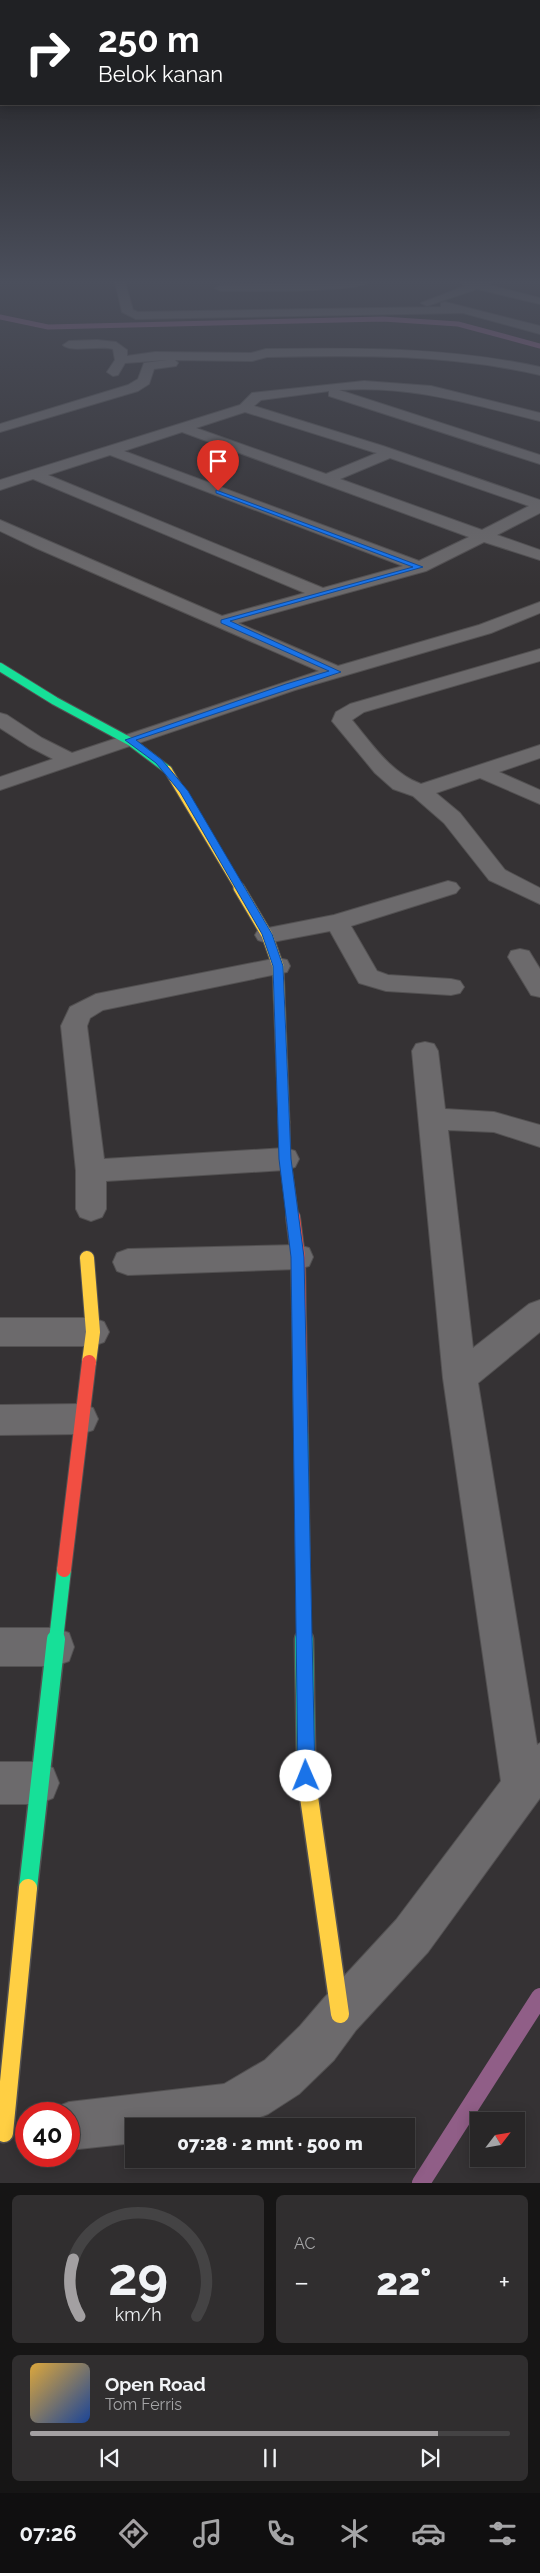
<!DOCTYPE html>
<html lang="id">
<meta charset="utf-8">
<style>
:root{--surface:#282627;--page:#302e2f;--text:#f1f3f6;--muted:#a5a5a7;--line:#444344;--accent:#a3a0a2}
body{margin:0;font-family:Raleway,sans-serif;background:var(--page);color:var(--text);height:100vh;display:flex;flex-direction:column;font-size:19px;white-space:nowrap}
*{box-sizing:border-box;margin:0}
p{font-size:16px;color:var(--muted)}
.icon{flex:none;width:28px;height:28px;fill:none;stroke:currentColor;stroke-width:2;stroke-linecap:round;stroke-linejoin:round}
.map{position:relative;height:2183px;overflow:hidden}
.drawer{display:flex;flex-direction:column;gap:12px;padding:12px;background:#161515;flex:1}
.drawer>*{flex:none}
.hud{position:absolute;left:0px;top:0px;width:540px;height:105px;box-shadow:0 2px 12px #0003,0 0 0 1px var(--line);background:#202124;color:#fff;overflow:hidden}
.needle{width:32px;rotate:59deg}
.controls{position:absolute;left:470px;top:2112px;display:grid;gap:10px}
.controls a{display:grid;place-items:center;width:55px;height:55px;border-radius:0px;background:var(--surface);box-shadow:0 2px 12px #0003,0 0 0 1px var(--line);font-size:25px}
.speed{position:absolute;left:15px;top:2102px;display:flex;gap:10px;font-size:25px;font-weight:700;text-align:center}
.speed>*{display:grid;place-content:center;width:65px;height:65px;border-radius:50%;background:var(--surface);box-shadow:0 2px 12px #0003,0 0 0 1px var(--line);line-height:1}
.speed .limit{border:8px solid #d22;background:#fff;color:#111}
.pin{position:absolute;display:grid;place-items:center;width:42px;height:42px;color:#fff;margin:-51px -21px;border-radius:50% 50% 50% 0;rotate:-45deg;box-shadow:0 0 5px #0007}
.pin .icon{rotate:45deg}
.me{position:absolute;width:55px;margin:-28px;rotate:359deg;stroke-linejoin:round;filter:drop-shadow(0 0 4px #0008)}
.turn{display:flex;align-items:center;gap:18px;height:105px;padding:0 15px;font-size:22px}
.turn .icon{width:65px;height:65px;stroke-width:2.5}
.turn b{display:block;font-size:35px;line-height:42px}
.big{font-size:38px;font-weight:800;line-height:1.1}
.drawer .tile{flex:1;display:flex;flex-direction:column;justify-content:center;gap:8px;min-width:0;padding:0 18px;border-radius:8px;background:var(--page)}
.drawer .dial{align-items:center;gap:0}
.dial svg{height:130px;overflow:visible;fill:none;stroke:var(--line);stroke-width:7;stroke-linecap:round;text-anchor:middle}
.dial text{fill:var(--text);stroke:none}
.song{display:flex;align-items:center;gap:15px}
.cover{width:60px;height:60px;border-radius:8px;background:linear-gradient(135deg,hsl(40 70% 55%),hsl(220 70% 35%))}
.played{height:5px;border-radius:2px;background:linear-gradient(90deg,var(--accent) 85%,var(--line) 85%)}
.keys{display:flex;justify-content:space-around;direction:ltr}
.heat{display:flex;justify-content:space-between;align-items:center;font-size:28px;direction:ltr}
.drawer .tiles{flex:1;display:grid;gap:12px;grid-template-columns:1fr 1fr}
.tile:last-child{grid-column:span 2}
.trip{position:absolute;left:125px;top:2118px;width:290px;height:50px;border-radius:0px;background:var(--surface);box-shadow:0 2px 12px #0003,0 0 0 1px var(--line);font-weight:800;line-height:50px;text-align:center}
.tabs{display:flex;height:80px;justify-content:space-around;align-items:center;background:#100f10;color:var(--muted)}
.tabs .icon{width:35px;height:35px}
.tabs .on{color:var(--accent)}
.tabs b{font-size:22px;color:var(--text)}
.map>svg:first-child{display:block}
.lines{fill:none;stroke-linecap:round;stroke-linejoin:round}
.stream-far1{stroke:#905e87;stroke-width:5}
.stream{stroke:#905e87;stroke-width:18}
.street-casing{stroke:#535152;stroke-width:2}
.fast-far2-casing{stroke:#535152;stroke-width:10}
.fast-far1-casing{stroke:#535152;stroke-width:16}
.fast-casing{stroke:#535152;stroke-width:21}
.slow-far3-casing{stroke:#535152;stroke-width:10}
.slow-far2-casing{stroke:#535152;stroke-width:13}
.slow-far1-casing{stroke:#535152;stroke-width:16}
.slow-casing{stroke:#535152;stroke-width:21}
.jam-far1-casing{stroke:#535152;stroke-width:13}
.jam-casing{stroke:#535152;stroke-width:16}
.street{fill:#6c6a6c;fill-rule:evenodd}
.fast-far2{stroke:#16e098;stroke-width:8}
.fast-far1{stroke:#16e098;stroke-width:14}
.fast{stroke:#16e098;stroke-width:18}
.slow-far3{stroke:#ffcf43;stroke-width:8}
.slow-far2{stroke:#ffcf43;stroke-width:11}
.slow-far1{stroke:#ffcf43;stroke-width:14}
.slow{stroke:#ffcf43;stroke-width:18}
.jam-far1{stroke:#f24e42;stroke-width:11}
.jam{stroke:#f24e42;stroke-width:14}
.route{fill:#1a73e8;stroke:#114b97}
</style>
<div class="map">
<svg width="540" height="2183" viewBox="0 0 540 2183">
<rect width="100%" height="100%" fill="#353234"/>
<g class="lines">
<path class="stream-far1" d="M0 317 48 327 383 319 458 324 540 346"/>
<path class="stream" d="M421 2183 540 1997"/>
<defs>
<path id="street" d="M115 282H125L133 310 138 312 441 307V303L445 302 540 326V334L463 313 136 319 122 312Z
M368 282C361 293 242 291 221 291L215 288 221 285Z
M461 282H492L489 285 540 298V304L477 289 427 306 421 303 465 286Z
M97 340 116 342 127 350V356L155 352 251 353 266 349C359 348 449 347 540 367V375C449 354 359 355 267 357L252 361 175 360 178 363 176 366 154 369 149 384 138 391 0 432V424L128 385 138 379 144 363 167 360 125 363 118 375 113 376 107 372 115 360 113 349C99 345 71 353 63 345L69 341Z
M364 381 431 386 540 413V421C470 404 412 385 339 390L540 455V464L329 396V391L261 400 254 406 383 446 540 500V513L497 535 540 550V560L484 542 426 571 238 623 338 666 479 625 540 602V613L491 633 295 690 0 790V777L53 759 28 746 0 728V713L7 715 42 738 72 753 319 671 36 548 0 531V520L222 616 305 593 33 479 0 490V480L240 405 252 393ZM245 412 373 452 377 453 326 474 196 428ZM182 432 469 537 419 561 124 451ZM110 455 403 566 323 588 48 475ZM390 458 529 506 482 530 340 479Z
M540 649V661L364 712 352 720C372 744 391 773 421 784L540 745V758L499 772 540 790V804L480 778 436 793 460 813 505 870 540 888V904L489 880 444 823 413 796 393 789 375 773 332 721 336 712 350 704Z
M448 881 456 883 460 888 456 893 351 926 377 971 388 975 451 979 460 981 464 987 460 993 451 995 386 991 359 983 330 931 267 943 258 940 255 935 258 930 334 915Z
M520 949 529 951 540 969V997L531 995 508 957 511 951Z
M278 958 287 960 290 966 287 972 103 1010 90 1018 87 1026 104 1159 285 1148 295 1151 299 1159 295 1167 285 1170 106 1181V1209L102 1217 91 1221 80 1217 76 1209V1171L61 1026 70 1007 96 994Z
M425 1042 434 1044 438 1051 445 1109 494 1112 540 1125V1147L494 1132 448 1130 473 1348 529 1304 540 1300V1332L478 1383 537 1745 540 1743V1798L428 1952 356 2030 334 2060 299 2094 268 2114 238 2126H134V2143L69 2150V2114H50L52 2109 69 2102 224 2084 265 2060 300 2026 324 1998 396 1920 501 1781 443 1378 412 1051 416 1044Z
M298 1245 309 1248 313 1257 309 1266 298 1269 128 1275 117 1271 113 1262 117 1253 128 1249Z
M0 1318H93L104 1322 109 1332 104 1342 93 1346H0Z
M81 1404 93 1408 98 1419 93 1430 81 1434 0 1435V1405Z
M0 1628H55L69 1633 74 1647 69 1661 55 1666H0Z
M0 1762H38L53 1768 59 1783 53 1798 38 1804H0Z"/>
<path id="fast-far2" d="M0 667 55 701 131 742 168 770"/>
<path id="fast-far1" d="M301 1430 304 1640
M56 1640 64 1570"/>
<path id="fast" d="M304 1639 306 1754
M28 1888 56 1639"/>
<path id="slow-far3" d="M168 770 240 890"/>
<path id="slow-far2" d="M239 888 267 935 278 966 284 1122"/>
<path id="slow-far1" d="M87 1258 93 1332 89 1362"/>
<path id="slow" d="M306 1754V1776L340 2014
M4 2133 28 1888"/>
<path id="jam-far1" d="M284 1122 285 1159 293 1218"/>
<path id="jam" d="M293 1217 298 1257 301 1430
M64 1570 89 1362"/>
</defs>
<use href="#street" class="street-casing"/>
<use href="#fast-far2" class="fast-far2-casing"/>
<use href="#fast-far1" class="fast-far1-casing"/>
<use href="#fast" class="fast-casing"/>
<use href="#slow-far3" class="slow-far3-casing"/>
<use href="#slow-far2" class="slow-far2-casing"/>
<use href="#slow-far1" class="slow-far1-casing"/>
<use href="#slow" class="slow-casing"/>
<use href="#jam-far1" class="jam-far1-casing"/>
<use href="#jam" class="jam-casing"/>
<use href="#street" class="street"/>
<use href="#fast-far2" class="fast-far2"/>
<use href="#fast-far1" class="fast-far1"/>
<use href="#fast" class="fast"/>
<use href="#slow-far3" class="slow-far3"/>
<use href="#slow-far2" class="slow-far2"/>
<use href="#slow-far1" class="slow-far1"/>
<use href="#slow" class="slow"/>
<use href="#jam-far1" class="jam-far1"/>
<use href="#jam" class="jam"/>
</g>
<linearGradient id="sky" x2="0" y2="1"><stop stop-color="#1d1c1d"/><stop offset="0.48" stop-color="#4b4f5c"/><stop offset="1" stop-color="#4b4f5c" stop-opacity="0"/></linearGradient>
<rect width="540" height="587" fill="url(#sky)"/>
<path class="route" d="M216 490 423 567 230 621 341 672 136 740 162 760 188 791 272 934 283 966 291 1159 304 1257 315 1776 312 1782 306 1784 300 1782 298 1776 291 1257 279 1159 273 966 262 934 180 792 156 763 125 740 286 684 329 671 221 623V620L413 567 216 493Z"/>
</svg>
<div class="controls">
<a><svg class="needle" viewBox="-14 -14 28 28"><path d="M0-13l5 13h-10z" fill="#e53935"/><path d="M0 13l5-13h-10z" fill="#a5a5a7"/></svg></a>
</div>
<div class="speed"><div class="limit">40</div></div>
<div class="pin" style="left:218px;top:491px;background:#d93025"><svg class="icon" aria-label="arrive" viewBox="0 0 24 24"><path d="M6 21V4h12l-3 4 3 4H6"/></svg></div>
<svg class="me" style="left:306px;top:1776px" viewBox="-20 -20 40 40"><circle r="19" fill="#fff"/><path d="M0-13L10 11 0 6-10 11z" fill="#1a73e8"/></svg>
<div class="trip">07:28 · 2 mnt · 500 m</div>
<div class="hud">
<div class="turn"><svg class="icon" aria-label="right" viewBox="0 0 24 24"><path d="M7 20v-9h11M14 6l5 5-5 5"/></svg><div><b>250 m</b>Belok kanan</div></div>
</div>
</div>
<section class="drawer">
<div class="tiles">
<div class="tile dial"><svg viewBox="0 0 100 80">
<path d="M14 69A42 42 0 1 1 86 69"/>
<path d="M14 69A42 42 0 0 1 10 34" stroke="#a3a0a2"/>
<text x="50" y="56" font-size="32" font-weight="700">29</text>
<text x="50" y="72" font-size="11">km/h</text>
</svg></div>
<div class="tile"><p>AC</p>
<div class="heat"><a>−</a><b class="big">22°</b><a>+</a></div>
</div>
<div class="tile">
<div class="song"><i class="cover"></i><div><b>Open Road</b><p>Tom Ferris</p></div></div>
<div class="played"></div>
<div class="keys"><svg class="icon" aria-label="previous" viewBox="0 0 24 24"><path d="M18 5L8 12l10 7zM5 5v14"/></svg><svg class="icon" aria-label="pause" viewBox="0 0 24 24"><path d="M8 5v14M16 5v14"/></svg><svg class="icon" aria-label="next" viewBox="0 0 24 24"><path d="M6 5l10 7-10 7zM19 5v14"/></svg></div>
</div>
</div>
</section>
<nav class="tabs">
<b>07:26</b>
<svg class="icon on" aria-label="directions" viewBox="0 0 24 24"><path d="M12 3l9 9-9 9-9-9zM9 14v-3h6M13 9l2 2-2 2"/></svg>
<svg class="icon" aria-label="music" viewBox="0 0 24 24"><path d="M9 18V5l10-2v13"/><circle cx="6" cy="18" r="3"/><circle cx="16" cy="16" r="3"/></svg>
<svg class="icon" aria-label="phone" viewBox="0 0 24 24"><path d="M5 4h4l2 5-3 2q2 4 5 5l2-3 5 2v4C11 20 4 13 5 4z"/></svg>
<svg class="icon" aria-label="climate" viewBox="0 0 24 24"><path d="M12 3v18M4 7l16 10M4 17L20 7"/></svg>
<svg class="icon" aria-label="car" viewBox="0 0 24 24"><path d="M5 17H2v-5l4-1 3-4h7l3 4 3 1v5h-3M9 17h6M6 11h13"/><circle cx="7" cy="17" r="2"/><circle cx="17" cy="17" r="2"/></svg>
<svg class="icon" aria-label="filters" viewBox="0 0 24 24"><path d="M4 7h16M4 17h16"/><circle cx="9" cy="7" r="2"/><circle cx="15" cy="17" r="2"/></svg>
</nav>
